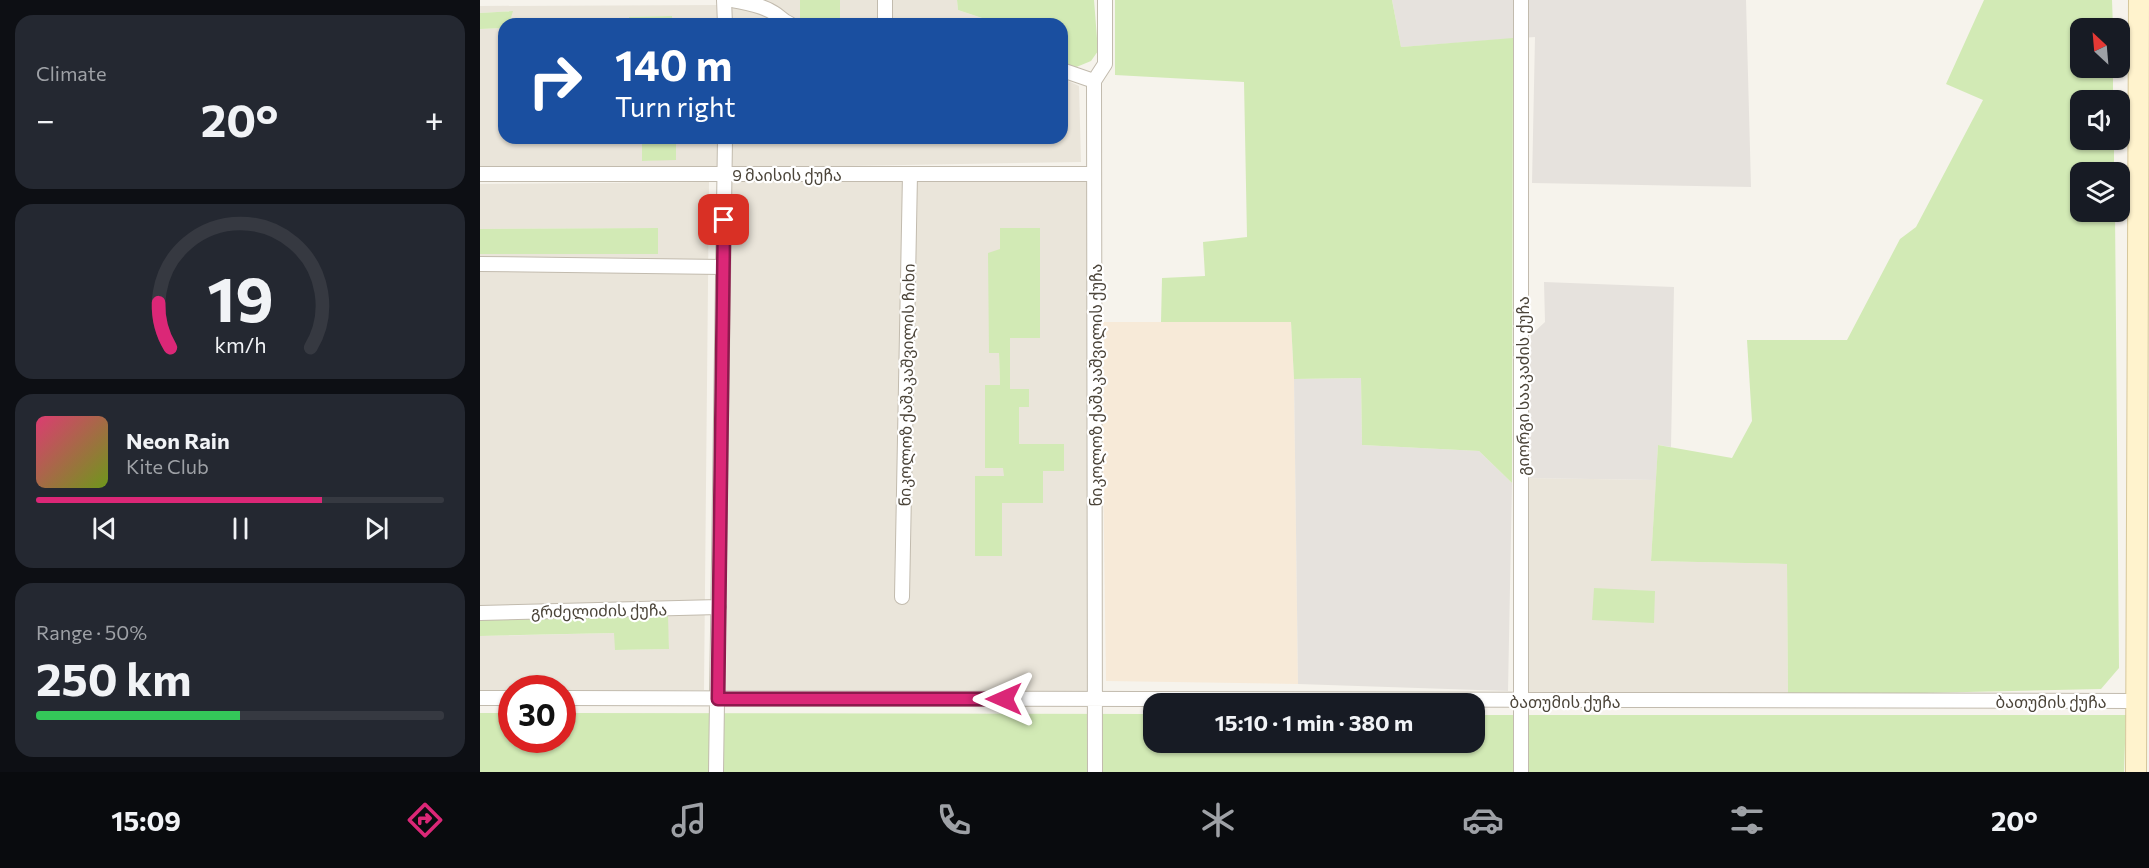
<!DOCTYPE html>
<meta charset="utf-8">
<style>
:root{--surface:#171b24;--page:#242831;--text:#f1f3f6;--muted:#9ea1a6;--line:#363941;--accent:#db2777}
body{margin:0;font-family:Commissioner,"Noto Sans Georgian",sans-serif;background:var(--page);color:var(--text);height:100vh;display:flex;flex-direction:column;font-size:22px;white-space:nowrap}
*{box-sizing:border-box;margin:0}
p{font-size:20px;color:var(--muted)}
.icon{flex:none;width:33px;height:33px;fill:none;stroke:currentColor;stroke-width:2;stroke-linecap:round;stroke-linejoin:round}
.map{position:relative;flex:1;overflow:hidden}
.details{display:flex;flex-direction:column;gap:15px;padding:15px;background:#0d0f14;width:480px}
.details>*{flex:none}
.hud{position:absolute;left:18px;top:18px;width:570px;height:126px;border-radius:18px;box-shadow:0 2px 4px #0004;background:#1a4fa0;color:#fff;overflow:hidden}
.needle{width:39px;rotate:334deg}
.controls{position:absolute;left:1590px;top:18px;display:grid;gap:12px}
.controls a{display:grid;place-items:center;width:60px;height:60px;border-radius:12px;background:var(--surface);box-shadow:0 2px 4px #0004;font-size:30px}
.speed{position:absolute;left:18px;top:675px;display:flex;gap:12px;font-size:30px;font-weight:700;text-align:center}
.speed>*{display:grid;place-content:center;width:78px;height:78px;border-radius:50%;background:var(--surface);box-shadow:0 2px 4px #0004;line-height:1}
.speed .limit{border:9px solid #d22;background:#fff;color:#111}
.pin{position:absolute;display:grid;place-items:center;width:51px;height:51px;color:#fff;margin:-26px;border-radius:12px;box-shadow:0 3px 9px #0006}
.me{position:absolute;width:66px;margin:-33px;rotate:270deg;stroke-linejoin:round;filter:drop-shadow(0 0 4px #0008)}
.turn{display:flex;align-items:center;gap:21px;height:126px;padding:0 18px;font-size:27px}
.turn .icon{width:78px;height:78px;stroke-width:2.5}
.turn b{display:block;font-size:42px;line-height:51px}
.big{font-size:45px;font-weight:700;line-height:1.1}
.details .tile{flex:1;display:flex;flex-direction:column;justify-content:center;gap:9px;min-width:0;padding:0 21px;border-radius:18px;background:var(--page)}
.details .dial{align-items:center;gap:0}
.dial svg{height:156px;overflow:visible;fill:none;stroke:var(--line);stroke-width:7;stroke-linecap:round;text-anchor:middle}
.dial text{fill:var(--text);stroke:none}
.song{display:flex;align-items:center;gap:18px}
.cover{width:72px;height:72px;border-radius:9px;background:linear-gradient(135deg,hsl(340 70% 55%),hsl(80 70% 35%))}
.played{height:6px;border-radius:3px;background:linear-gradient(90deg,var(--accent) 70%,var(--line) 70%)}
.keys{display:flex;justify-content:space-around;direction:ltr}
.heat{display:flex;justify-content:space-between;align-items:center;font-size:33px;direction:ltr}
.charge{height:9px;border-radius:4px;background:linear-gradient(90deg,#34c759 50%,var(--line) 0)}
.trip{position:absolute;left:663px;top:693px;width:342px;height:60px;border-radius:18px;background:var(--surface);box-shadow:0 2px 4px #0004;font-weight:700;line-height:60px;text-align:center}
.menu{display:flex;height:96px;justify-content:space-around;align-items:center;background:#090b0e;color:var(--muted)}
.menu .icon{width:42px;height:42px}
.menu .on{color:var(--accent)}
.menu b{font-size:27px;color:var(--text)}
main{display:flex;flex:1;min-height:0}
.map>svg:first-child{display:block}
.residential{fill:#eae5da;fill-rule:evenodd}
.commercial{fill:#f7ead8}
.industrial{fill:#e6e2dd}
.green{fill:#d2eab5}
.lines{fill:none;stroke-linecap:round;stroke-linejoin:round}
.street-casing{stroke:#c2bbae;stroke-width:16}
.secondary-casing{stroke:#d6c79b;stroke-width:22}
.street{stroke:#fff;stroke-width:14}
.secondary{stroke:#fff3cd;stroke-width:20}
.route-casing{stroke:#8e194d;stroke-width:15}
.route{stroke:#db2777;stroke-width:10}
.labels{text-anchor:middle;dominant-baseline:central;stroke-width:4.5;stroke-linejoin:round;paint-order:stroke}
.street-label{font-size:16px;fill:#4b4439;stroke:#fff}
</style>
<main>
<section class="details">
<div class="tile"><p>Climate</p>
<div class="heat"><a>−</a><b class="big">20°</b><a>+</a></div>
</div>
<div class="tile dial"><svg viewBox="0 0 100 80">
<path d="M14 69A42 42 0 1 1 86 69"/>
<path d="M14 69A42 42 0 0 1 8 46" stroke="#db2777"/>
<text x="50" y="56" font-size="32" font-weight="700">19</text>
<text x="50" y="72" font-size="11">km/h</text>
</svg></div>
<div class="tile">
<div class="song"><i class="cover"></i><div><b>Neon Rain</b><p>Kite Club</p></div></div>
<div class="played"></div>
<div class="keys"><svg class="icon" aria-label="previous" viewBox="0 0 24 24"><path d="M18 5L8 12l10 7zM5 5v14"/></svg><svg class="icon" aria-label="pause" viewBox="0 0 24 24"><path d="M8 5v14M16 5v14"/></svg><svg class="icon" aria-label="next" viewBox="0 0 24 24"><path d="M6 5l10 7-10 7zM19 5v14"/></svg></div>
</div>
<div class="tile"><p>Range · 50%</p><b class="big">250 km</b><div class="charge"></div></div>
</section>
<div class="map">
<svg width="1669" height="772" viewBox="0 0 1669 772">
<rect width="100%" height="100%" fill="#f6f3ec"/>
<path class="residential" d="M248 0H320V20L360 22V0H477L478 10 508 20 512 24H249Z
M238 5V24H193L192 16 149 17V24H29L32 11 0 13V6Z
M24 28V138H162L163 161 196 159V138H241V167L0 168V29Z
M582 78 599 86 601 162 249 168V138H582Z
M251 180 608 182 611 694 246 690ZM560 228V338H530V389L549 390 539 406V444L583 471H563L522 503V556H495V476H524V468L505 467V386L520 385 519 353 509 352 520 249Z
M229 182 224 690 83 691 82 688H32L31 692H0V636L135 633V650L189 649 187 616 0 620V254L178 253 177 228 0 229V184Z
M1046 478 1176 480 1171 561 1307 564 1308 696 1048 698Z"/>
<path class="commercial" d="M621 322H811L814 379 818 684 626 681Z"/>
<path class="industrial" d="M912 0H1266L1271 187 1052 183 1055 37 921 47Z
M1064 282 1194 287 1191 447 1178 445 1176 480 1046 478 1051 335 1065 322Z
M881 378 882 445 999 451 1032 483 1028 691 818 684 814 379Z"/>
<path class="green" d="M320 0H360V23L320 20Z
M477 0H614L618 51 611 61 594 68 582 64V24H512L508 20 478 10Z
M635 0H912L921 47 1033 38 1032 483 999 451 882 445 881 378 814 379 811 322H681L682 278 725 276 723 242 767 237 764 82 635 75Z
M1504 0H1632L1633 28H1600V68H1633V100H1600V140H1634V172H1600V212H1635L1639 668 1621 689 1308 696 1307 564 1171 561 1178 445 1252 458 1272 421 1267 340H1367L1420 239 1436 227 1503 100 1466 84Z
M33 11 29 24H24V28L0 29V13Z
M192 16 193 24H149V17Z
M162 138H196V160L162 161Z
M178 228V254H0V229Z
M520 228H560V338H530V389H549V407H539V444H584V471H563V503H522V556H495V476H524L523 468H505V385H520L519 353H509L508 253 520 249Z
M1114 588 1175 591 1174 623 1112 620Z
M188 616 189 649 135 650 134 633 0 636V620Z
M0 713H31L32 740H82L83 713 673 714 674 742H994L995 715H1646L1644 772H0Z"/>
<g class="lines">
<defs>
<path id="street" d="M244 0 245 24
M252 0C266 3 282 5 294 13 301 17 301 20 310 24
M405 0V24
M1041 0V772
M582 70 614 81
M0 174H614
M0 264 243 267
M422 597 430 174
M0 613 239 607
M0 698H32
M82 698 1656 701
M236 772 245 138
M615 772 614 81 625 64V0"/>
<path id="secondary" d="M1656 772 1659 0"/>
</defs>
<use href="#street" class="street-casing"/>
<use href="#secondary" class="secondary-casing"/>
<use href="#street" class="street"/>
<use href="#secondary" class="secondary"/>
</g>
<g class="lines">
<defs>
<path id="route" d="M244 220 238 699H524"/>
</defs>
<use href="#route" class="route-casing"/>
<use href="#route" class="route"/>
</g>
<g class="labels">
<g class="street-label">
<text x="307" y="174">9 მაისის ქუჩა</text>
<text transform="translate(426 385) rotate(-89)">ნიკოლოზ ქაშაკაშვილის ჩიხი</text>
<text transform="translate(615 385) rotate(-90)">ნიკოლოზ ქაშაკაშვილის ქუჩა</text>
<text transform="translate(1042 386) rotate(-90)">გიორგი სააკაძის ქუჩა</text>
<text transform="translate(119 610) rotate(-1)">გრძელიძის ქუჩა</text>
<text x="1085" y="701">ბათუმის ქუჩა</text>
<text x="1571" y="701">ბათუმის ქუჩა</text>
</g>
</g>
</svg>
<div class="controls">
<a><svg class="needle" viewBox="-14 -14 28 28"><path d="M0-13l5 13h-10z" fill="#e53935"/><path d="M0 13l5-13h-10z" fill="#9ea1a6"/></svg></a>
<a><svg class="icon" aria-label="sound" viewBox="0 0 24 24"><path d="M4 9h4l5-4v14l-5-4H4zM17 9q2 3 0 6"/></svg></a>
<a><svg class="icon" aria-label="layers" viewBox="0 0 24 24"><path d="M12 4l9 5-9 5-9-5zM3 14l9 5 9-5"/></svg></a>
</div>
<div class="speed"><div class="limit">30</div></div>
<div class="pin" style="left:244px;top:220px;background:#d93025"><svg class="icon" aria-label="arrive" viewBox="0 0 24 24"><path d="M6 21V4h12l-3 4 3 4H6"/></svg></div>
<svg class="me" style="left:524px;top:699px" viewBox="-20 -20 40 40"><path d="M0-17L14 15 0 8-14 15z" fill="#db2777" stroke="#fff" stroke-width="4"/></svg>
<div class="trip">15:10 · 1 min · 380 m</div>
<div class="hud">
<div class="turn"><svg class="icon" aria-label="right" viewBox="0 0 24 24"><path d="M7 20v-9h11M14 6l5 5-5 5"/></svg><div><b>140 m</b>Turn right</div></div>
</div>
</div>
</main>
<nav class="menu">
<b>15:09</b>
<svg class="icon on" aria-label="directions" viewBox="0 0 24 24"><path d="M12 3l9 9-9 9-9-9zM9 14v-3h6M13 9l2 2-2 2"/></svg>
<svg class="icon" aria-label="music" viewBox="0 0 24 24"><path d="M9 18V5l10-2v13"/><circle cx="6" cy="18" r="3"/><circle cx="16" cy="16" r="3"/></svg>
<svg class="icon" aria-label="phone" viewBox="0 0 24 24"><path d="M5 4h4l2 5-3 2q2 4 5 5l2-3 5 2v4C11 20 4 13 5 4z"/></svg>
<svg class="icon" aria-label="climate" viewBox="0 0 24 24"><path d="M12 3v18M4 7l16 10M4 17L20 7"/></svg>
<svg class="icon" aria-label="car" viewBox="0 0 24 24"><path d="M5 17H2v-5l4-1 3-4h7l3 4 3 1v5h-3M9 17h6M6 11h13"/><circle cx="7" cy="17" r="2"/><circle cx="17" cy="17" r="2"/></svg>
<svg class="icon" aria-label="filters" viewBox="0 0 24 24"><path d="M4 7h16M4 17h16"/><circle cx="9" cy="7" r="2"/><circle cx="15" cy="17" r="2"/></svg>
<b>20°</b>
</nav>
